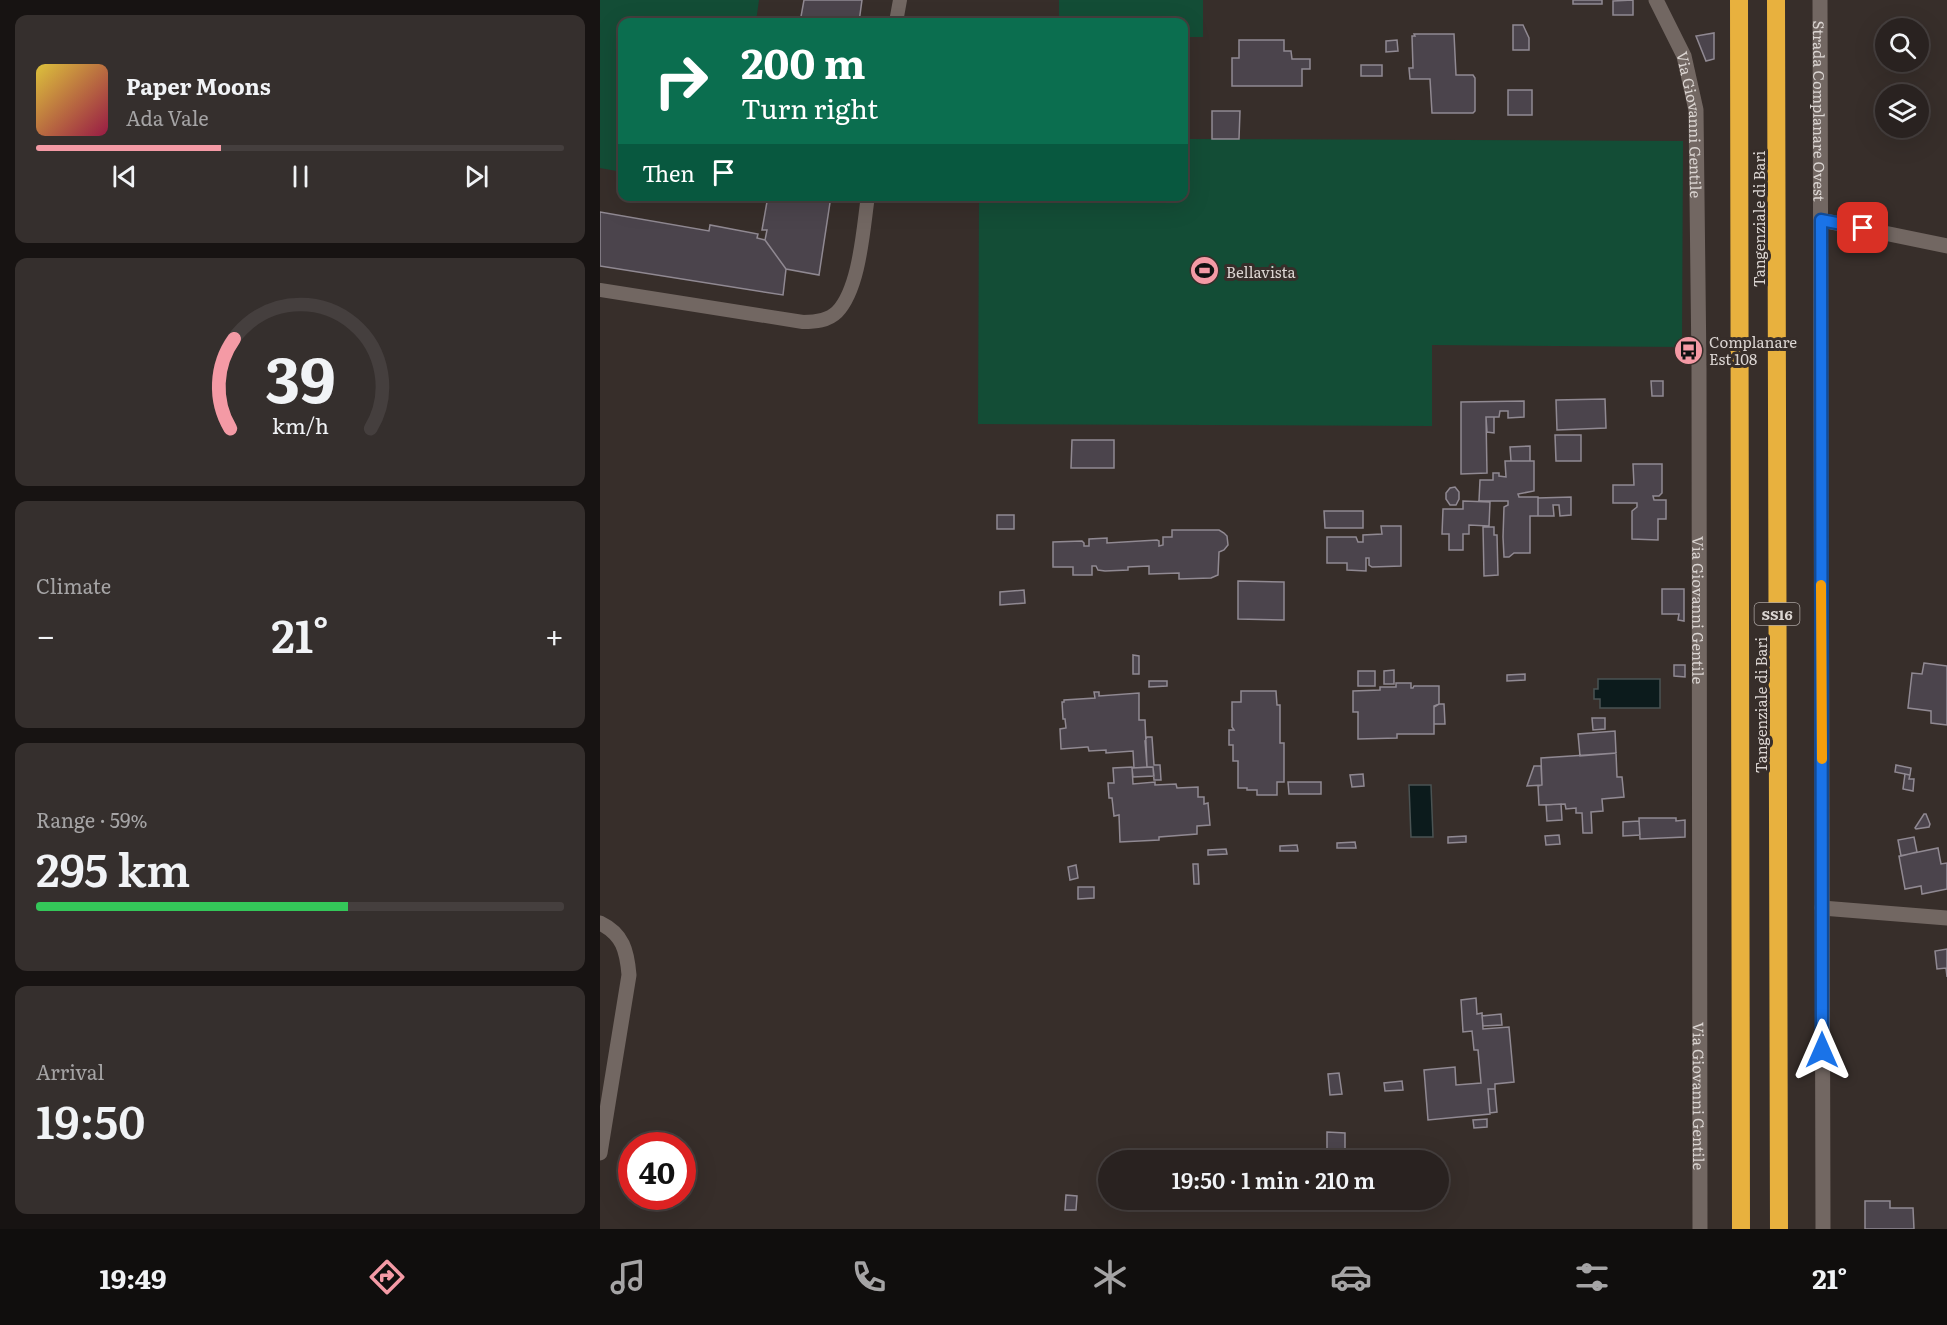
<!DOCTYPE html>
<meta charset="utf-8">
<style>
:root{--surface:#292220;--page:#352f2d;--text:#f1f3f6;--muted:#a5a4a5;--line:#453f3e;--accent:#f49aa5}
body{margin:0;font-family:Literata,serif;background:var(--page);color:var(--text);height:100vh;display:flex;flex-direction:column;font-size:22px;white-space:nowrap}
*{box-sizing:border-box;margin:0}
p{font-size:20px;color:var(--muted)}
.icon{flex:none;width:33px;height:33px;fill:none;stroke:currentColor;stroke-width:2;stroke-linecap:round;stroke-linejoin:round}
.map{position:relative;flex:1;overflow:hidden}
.sheet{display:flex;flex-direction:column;gap:15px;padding:15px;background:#171312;width:600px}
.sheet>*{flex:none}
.banner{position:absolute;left:18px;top:18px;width:570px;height:183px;border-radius:12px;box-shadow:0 6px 24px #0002,0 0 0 2px var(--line);background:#0b6e4f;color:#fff;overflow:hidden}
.controls{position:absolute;left:1275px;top:18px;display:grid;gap:12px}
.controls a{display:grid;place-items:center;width:54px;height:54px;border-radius:50%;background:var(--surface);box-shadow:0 6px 24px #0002,0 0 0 2px var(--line);font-size:30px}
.speed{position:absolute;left:18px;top:1132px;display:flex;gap:12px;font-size:30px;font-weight:700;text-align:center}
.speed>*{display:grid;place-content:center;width:78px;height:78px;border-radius:50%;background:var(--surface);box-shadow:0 6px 24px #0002,0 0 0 2px var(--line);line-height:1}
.speed .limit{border:9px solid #d22;background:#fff;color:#111}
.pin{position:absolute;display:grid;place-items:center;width:51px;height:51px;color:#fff;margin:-26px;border-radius:12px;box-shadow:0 3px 9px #0006}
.me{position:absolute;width:66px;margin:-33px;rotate:0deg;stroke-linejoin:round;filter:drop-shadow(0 0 4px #0008)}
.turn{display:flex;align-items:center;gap:21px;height:126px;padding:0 24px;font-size:27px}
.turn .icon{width:78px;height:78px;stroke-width:2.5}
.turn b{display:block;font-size:42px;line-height:51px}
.then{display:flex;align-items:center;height:57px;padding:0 24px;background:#0003;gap:12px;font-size:22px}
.big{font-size:45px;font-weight:600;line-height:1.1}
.sheet .card{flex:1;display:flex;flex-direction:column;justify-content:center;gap:9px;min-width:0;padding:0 21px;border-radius:12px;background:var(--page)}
.sheet .dial{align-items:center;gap:0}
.dial svg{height:156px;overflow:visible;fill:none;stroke:var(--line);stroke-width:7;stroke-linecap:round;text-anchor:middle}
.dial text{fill:var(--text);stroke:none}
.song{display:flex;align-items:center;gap:18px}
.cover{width:72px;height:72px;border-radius:9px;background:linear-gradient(135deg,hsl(50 70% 55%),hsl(340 70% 35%))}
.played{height:6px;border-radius:3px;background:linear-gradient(90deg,var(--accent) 35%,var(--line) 35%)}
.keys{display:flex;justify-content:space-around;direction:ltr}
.heat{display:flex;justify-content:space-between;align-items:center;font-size:33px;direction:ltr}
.charge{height:9px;border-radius:4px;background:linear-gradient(90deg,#34c759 59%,var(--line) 0)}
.trip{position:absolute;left:498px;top:1150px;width:351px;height:60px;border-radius:30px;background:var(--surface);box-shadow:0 6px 24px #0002,0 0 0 2px var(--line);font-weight:600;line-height:60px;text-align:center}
.menu{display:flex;height:96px;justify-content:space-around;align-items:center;background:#100e0d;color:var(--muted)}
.menu .icon{width:42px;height:42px}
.menu .current{color:var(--accent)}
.menu b{font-size:27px;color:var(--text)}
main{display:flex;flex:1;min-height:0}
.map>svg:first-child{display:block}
.green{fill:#134d36}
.water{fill:#0c1b1c;stroke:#4a5353;stroke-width:1.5}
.building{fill:#4b444c;stroke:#908992;stroke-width:1.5}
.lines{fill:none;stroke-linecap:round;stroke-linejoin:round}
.lane{stroke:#726762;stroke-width:14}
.street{stroke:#726762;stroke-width:15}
.secondary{stroke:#726762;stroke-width:15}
.highway{stroke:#e8b13e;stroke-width:18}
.route-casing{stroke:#114b97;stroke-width:15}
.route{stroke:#1a73e8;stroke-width:10}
.slow{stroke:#f59e0b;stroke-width:10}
.labels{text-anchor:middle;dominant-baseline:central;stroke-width:6;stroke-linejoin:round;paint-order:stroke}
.shield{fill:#372e2a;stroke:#aaa3a0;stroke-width:1.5}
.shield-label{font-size:14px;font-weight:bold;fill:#dbd5d2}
.street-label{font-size:15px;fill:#dbd5d2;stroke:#372e2a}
.poi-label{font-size:15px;fill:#dbd5d2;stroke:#372e2a;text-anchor:start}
</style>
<main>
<section class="sheet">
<div class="card">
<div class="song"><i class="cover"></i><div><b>Paper Moons</b><p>Ada Vale</p></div></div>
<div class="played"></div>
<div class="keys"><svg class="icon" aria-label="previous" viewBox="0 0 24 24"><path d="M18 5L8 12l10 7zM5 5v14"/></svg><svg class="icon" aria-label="pause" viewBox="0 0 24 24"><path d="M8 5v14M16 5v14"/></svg><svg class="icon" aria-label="next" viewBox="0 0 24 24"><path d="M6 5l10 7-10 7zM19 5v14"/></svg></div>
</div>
<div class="card dial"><svg viewBox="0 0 100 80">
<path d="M14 69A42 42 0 1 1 86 69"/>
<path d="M14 69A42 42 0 0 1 16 23" stroke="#f49aa5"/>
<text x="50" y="56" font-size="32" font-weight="700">39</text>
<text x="50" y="72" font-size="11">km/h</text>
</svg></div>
<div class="card"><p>Climate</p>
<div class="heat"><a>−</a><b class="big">21°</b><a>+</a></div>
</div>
<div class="card"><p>Range · 59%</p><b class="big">295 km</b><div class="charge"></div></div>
<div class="card"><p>Arrival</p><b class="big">19:50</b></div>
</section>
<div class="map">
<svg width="1347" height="1229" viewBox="0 0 1347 1229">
<rect width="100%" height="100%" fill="#372e2a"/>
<path class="green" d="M0 0H159L156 22H22V172L0 168Z
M459 0H603V37H584V22H459Z
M584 139 1083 141 1082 347 832 345V426L378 424 379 197 584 196Z"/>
<path class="water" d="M998 679H1060V708H1000V699H994V689H998Z
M809 785H831L833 837H811Z"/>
<path class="building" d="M204 0H262L259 22H200Z
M973 0H1002V4H973Z
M1033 0V15H1013V1Z
M913 25H923L929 38V50H913Z
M1114 33V59L1106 61 1096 36Z
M814 34H854L856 75H873L875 78V111L873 113H832L830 79H810L809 68H813L812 36H815Z
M639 40H684V51H691L692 59H710V69H702V86H632V58H639Z
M797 40 798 51 786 52V41Z
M761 65H782V76H761Z
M908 90H932V115H908Z
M612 111H640L639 139H612Z
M168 196H231L219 275 186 269 165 240 167 230H162Z
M0 212 109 231 110 225 158 234 157 238 165 240 186 269 183 295 0 266Z
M1051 381H1063V396H1052Z
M1005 399 1006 428 957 430 956 400Z
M924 401V417L908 418V411H900L899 417H886L887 473 861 474V402Z
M886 417H894V433L887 432Z
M955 435H981V461H956Z
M472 440H514V468H471Z
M930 446V461H911L910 447Z
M905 461H934V491L918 494 919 497H938V516H930V553H914L909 557H904L903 537 904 507 908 505V501H879L880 480H893V473H899V476L906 477Z
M1033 464H1062V493L1059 496H1053L1054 500H1066V519H1058V540L1032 539V511L1037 507V503H1013V485H1034Z
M855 487 859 492V499L856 505H850L846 499V493L850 488Z
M971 497V515L960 516 959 505H953L954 516H938V498Z
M863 501 890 502 889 526 869 525V534H863V550H849V534H842L843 509H863Z
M724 511H763V528H725Z
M397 515H414V529H397Z
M781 526H801V566L772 567 769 565V558H766V571L747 570V563H727V537H756L758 542H763V535L782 534Z
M883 527H894V535H897L898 575 884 576Z
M572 530H619L624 533 627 536 628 545 624 550 619 552 618 575 611 578 579 579V573L549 574V566L528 567V570L505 571 498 570 496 566H492V575H473V567H453V542L482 541 484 543V546H489V539L507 538V543L557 540 559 541V546L563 545V537H572Z
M638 581 684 582V620L638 619Z
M1062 589H1084V621L1078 620 1079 614H1062Z
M424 590 425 603 400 605V592Z
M533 655 539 656V674H533Z
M1324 663 1347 666V725L1331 723V711L1308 708 1312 673 1322 674Z
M1074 665H1085V677L1074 676Z
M794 670V684H784V671Z
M758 671H775V686H758Z
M925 674V680L907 681V675Z
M549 681H567V686L549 687Z
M796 683H811V688H813L814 686H839V704L834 707V734H797V738L758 739V712H753V691L780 690V687H796Z
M641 691H676L677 705H680V743H684V782H677V795H657V790H647V788H638V761H633V745H629V730H634L632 727V702H641Z
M494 692H499V696L539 693V720H545L547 767 534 768 533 751 506 753V750L489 751 488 747H487L461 749 460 729 466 728 465 719H463L462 702H464V700L495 698Z
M839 704H844L845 724H834V706Z
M992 718H1005V729L993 730Z
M1015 731 1016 753 980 756 978 734Z
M547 737H552L554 765H560L561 780H554L553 767H547L545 741Z
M1016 753 1017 777H1022L1024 797 1002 799 1003 811 991 812 992 833H983L982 813H976V808L966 809 965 804 939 805 938 786 942 785 941 758Z
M1296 765 1311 768 1310 775 1295 772Z
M934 766H941L942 785 927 786Z
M532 767 533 784 555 782V785L576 784 577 788 598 787V797H604V804L608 803 610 825 597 826V834L559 837V840L520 842 519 815 514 816 512 798H509L508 783H514L513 768Z
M553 767 554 776 533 777 532 768Z
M763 774 764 786 752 787 750 775Z
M1305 774 1310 775 1309 779H1314L1313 791 1303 789Z
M688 782H721V794H689Z
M961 804 962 820 947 821 946 805Z
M1324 814H1326L1330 824 1329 827 1316 829 1315 828Z
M1039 818H1076V821L1085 820V837L1040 839Z
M1039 821 1040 835 1023 836V822Z
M959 835 960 844 946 845 945 836Z
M866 836V842L848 843V837Z
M1314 837 1317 852 1301 856 1298 840Z
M755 842 756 848H737V843Z
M697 845 698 851H680V846Z
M1338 848 1341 864 1347 863V889L1322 894 1321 886 1305 889 1299 856Z
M626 849 627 854 608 855V850Z
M593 864H598L599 884H594Z
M476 865 478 878 470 880 468 867Z
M478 887H494V898L478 899Z
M1347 949V977L1346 968 1337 969 1335 951Z
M876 998 877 1014 882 1013 883 1029 909 1027 914 1082 895 1084V1089H888L890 1114 828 1120 824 1070 855 1067 856 1085 881 1083 878 1050H874L872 1031 863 1032 861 1000Z
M901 1014 902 1025 883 1026 882 1016Z
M739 1073 742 1094 730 1095 728 1074Z
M802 1081 803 1090 785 1091 784 1083Z
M888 1089H895L897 1112 890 1113Z
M887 1119V1127L874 1128 873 1120Z
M727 1132 745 1133V1154H727Z
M466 1195 477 1196 476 1210H465Z
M1265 1201H1290V1208H1313L1314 1229H1265Z"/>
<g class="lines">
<path class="lane" d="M296 22 300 0
M0 290 203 322C215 322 228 321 237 312 260 288 263 229 268 196"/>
<path class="street" d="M1221 220 1347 246
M1222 908 1347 918
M0 923C23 934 27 951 29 975L0 1153"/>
<g class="secondary">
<path id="s1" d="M1056 0 1084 56 1096 110 1099 368 1100 1229"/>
<path id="s2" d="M1220 0 1223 1229"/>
</g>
<path class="highway" d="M1139 0 1141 1229
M1176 0 1179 1229"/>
</g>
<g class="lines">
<defs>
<path id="route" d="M1222 1050 1221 220 1263 228"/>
</defs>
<use href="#route" class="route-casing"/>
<use href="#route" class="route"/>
<path class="slow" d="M1221 585 1222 759"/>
</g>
<defs>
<symbol id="stadium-disc" viewBox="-11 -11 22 22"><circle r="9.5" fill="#f49aa5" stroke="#372e2a"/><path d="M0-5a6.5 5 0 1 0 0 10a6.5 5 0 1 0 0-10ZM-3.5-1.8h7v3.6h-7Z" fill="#111"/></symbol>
<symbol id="bus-disc" viewBox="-11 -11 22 22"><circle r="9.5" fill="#f49aa5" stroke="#372e2a"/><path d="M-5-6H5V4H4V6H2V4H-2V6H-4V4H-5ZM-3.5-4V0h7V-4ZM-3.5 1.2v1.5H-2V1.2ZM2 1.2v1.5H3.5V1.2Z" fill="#111"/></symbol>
</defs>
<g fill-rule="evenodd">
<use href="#stadium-disc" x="588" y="254" width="33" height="33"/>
<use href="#bus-disc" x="1072" y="334" width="33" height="33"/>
</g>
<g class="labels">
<rect class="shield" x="1154.5" y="603" width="45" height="22" rx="4.5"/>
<g class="shield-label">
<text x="1177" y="614">SS16</text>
</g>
<g class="street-label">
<text stroke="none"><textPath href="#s2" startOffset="111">Strada Complanare Ovest</textPath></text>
<text stroke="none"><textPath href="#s1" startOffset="132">Via Giovanni Gentile</textPath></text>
<text transform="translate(1158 219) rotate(-90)">Tangenziale di Bari</text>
<text stroke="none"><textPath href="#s1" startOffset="618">Via Giovanni Gentile</textPath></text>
<text transform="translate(1160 705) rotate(-90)">Tangenziale di Bari</text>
<text stroke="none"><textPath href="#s1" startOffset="1104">Via Giovanni Gentile</textPath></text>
</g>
<g class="poi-label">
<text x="626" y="271">Bellavista</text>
<text x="1109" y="341">Complanare<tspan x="1109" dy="17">Est 108</tspan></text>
</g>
</g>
</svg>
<div class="controls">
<a><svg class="icon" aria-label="search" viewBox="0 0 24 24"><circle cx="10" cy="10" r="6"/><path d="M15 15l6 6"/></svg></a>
<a><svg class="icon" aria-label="layers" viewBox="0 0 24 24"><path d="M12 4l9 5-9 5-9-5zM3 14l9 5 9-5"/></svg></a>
</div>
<div class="speed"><div class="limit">40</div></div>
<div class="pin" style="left:1263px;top:228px;background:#d93025"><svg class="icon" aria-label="arrive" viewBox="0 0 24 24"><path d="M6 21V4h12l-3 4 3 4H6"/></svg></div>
<svg class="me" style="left:1222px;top:1050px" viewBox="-20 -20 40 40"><path d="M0-17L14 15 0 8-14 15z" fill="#1a73e8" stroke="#fff" stroke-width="4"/></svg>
<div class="trip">19:50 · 1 min · 210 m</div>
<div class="banner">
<div class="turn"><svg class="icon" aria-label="right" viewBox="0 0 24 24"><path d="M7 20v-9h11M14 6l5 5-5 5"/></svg><div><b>200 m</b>Turn right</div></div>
<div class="then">Then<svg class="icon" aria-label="arrive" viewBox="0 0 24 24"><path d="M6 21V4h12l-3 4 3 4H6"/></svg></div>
</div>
</div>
</main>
<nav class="menu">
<b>19:49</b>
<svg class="icon current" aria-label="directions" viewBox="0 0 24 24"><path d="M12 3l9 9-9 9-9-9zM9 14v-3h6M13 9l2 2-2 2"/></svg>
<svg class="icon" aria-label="music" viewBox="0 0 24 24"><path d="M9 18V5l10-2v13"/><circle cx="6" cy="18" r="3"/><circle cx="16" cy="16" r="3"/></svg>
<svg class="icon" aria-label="phone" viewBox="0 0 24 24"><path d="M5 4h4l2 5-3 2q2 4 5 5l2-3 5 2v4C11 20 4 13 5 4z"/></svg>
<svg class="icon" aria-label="climate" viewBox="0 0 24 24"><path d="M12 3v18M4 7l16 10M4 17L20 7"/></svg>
<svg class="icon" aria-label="car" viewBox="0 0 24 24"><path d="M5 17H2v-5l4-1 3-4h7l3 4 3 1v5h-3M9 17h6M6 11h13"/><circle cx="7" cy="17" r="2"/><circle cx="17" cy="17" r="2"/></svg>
<svg class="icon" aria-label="filters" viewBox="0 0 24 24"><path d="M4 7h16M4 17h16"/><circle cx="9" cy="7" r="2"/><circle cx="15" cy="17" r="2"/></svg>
<b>21°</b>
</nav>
